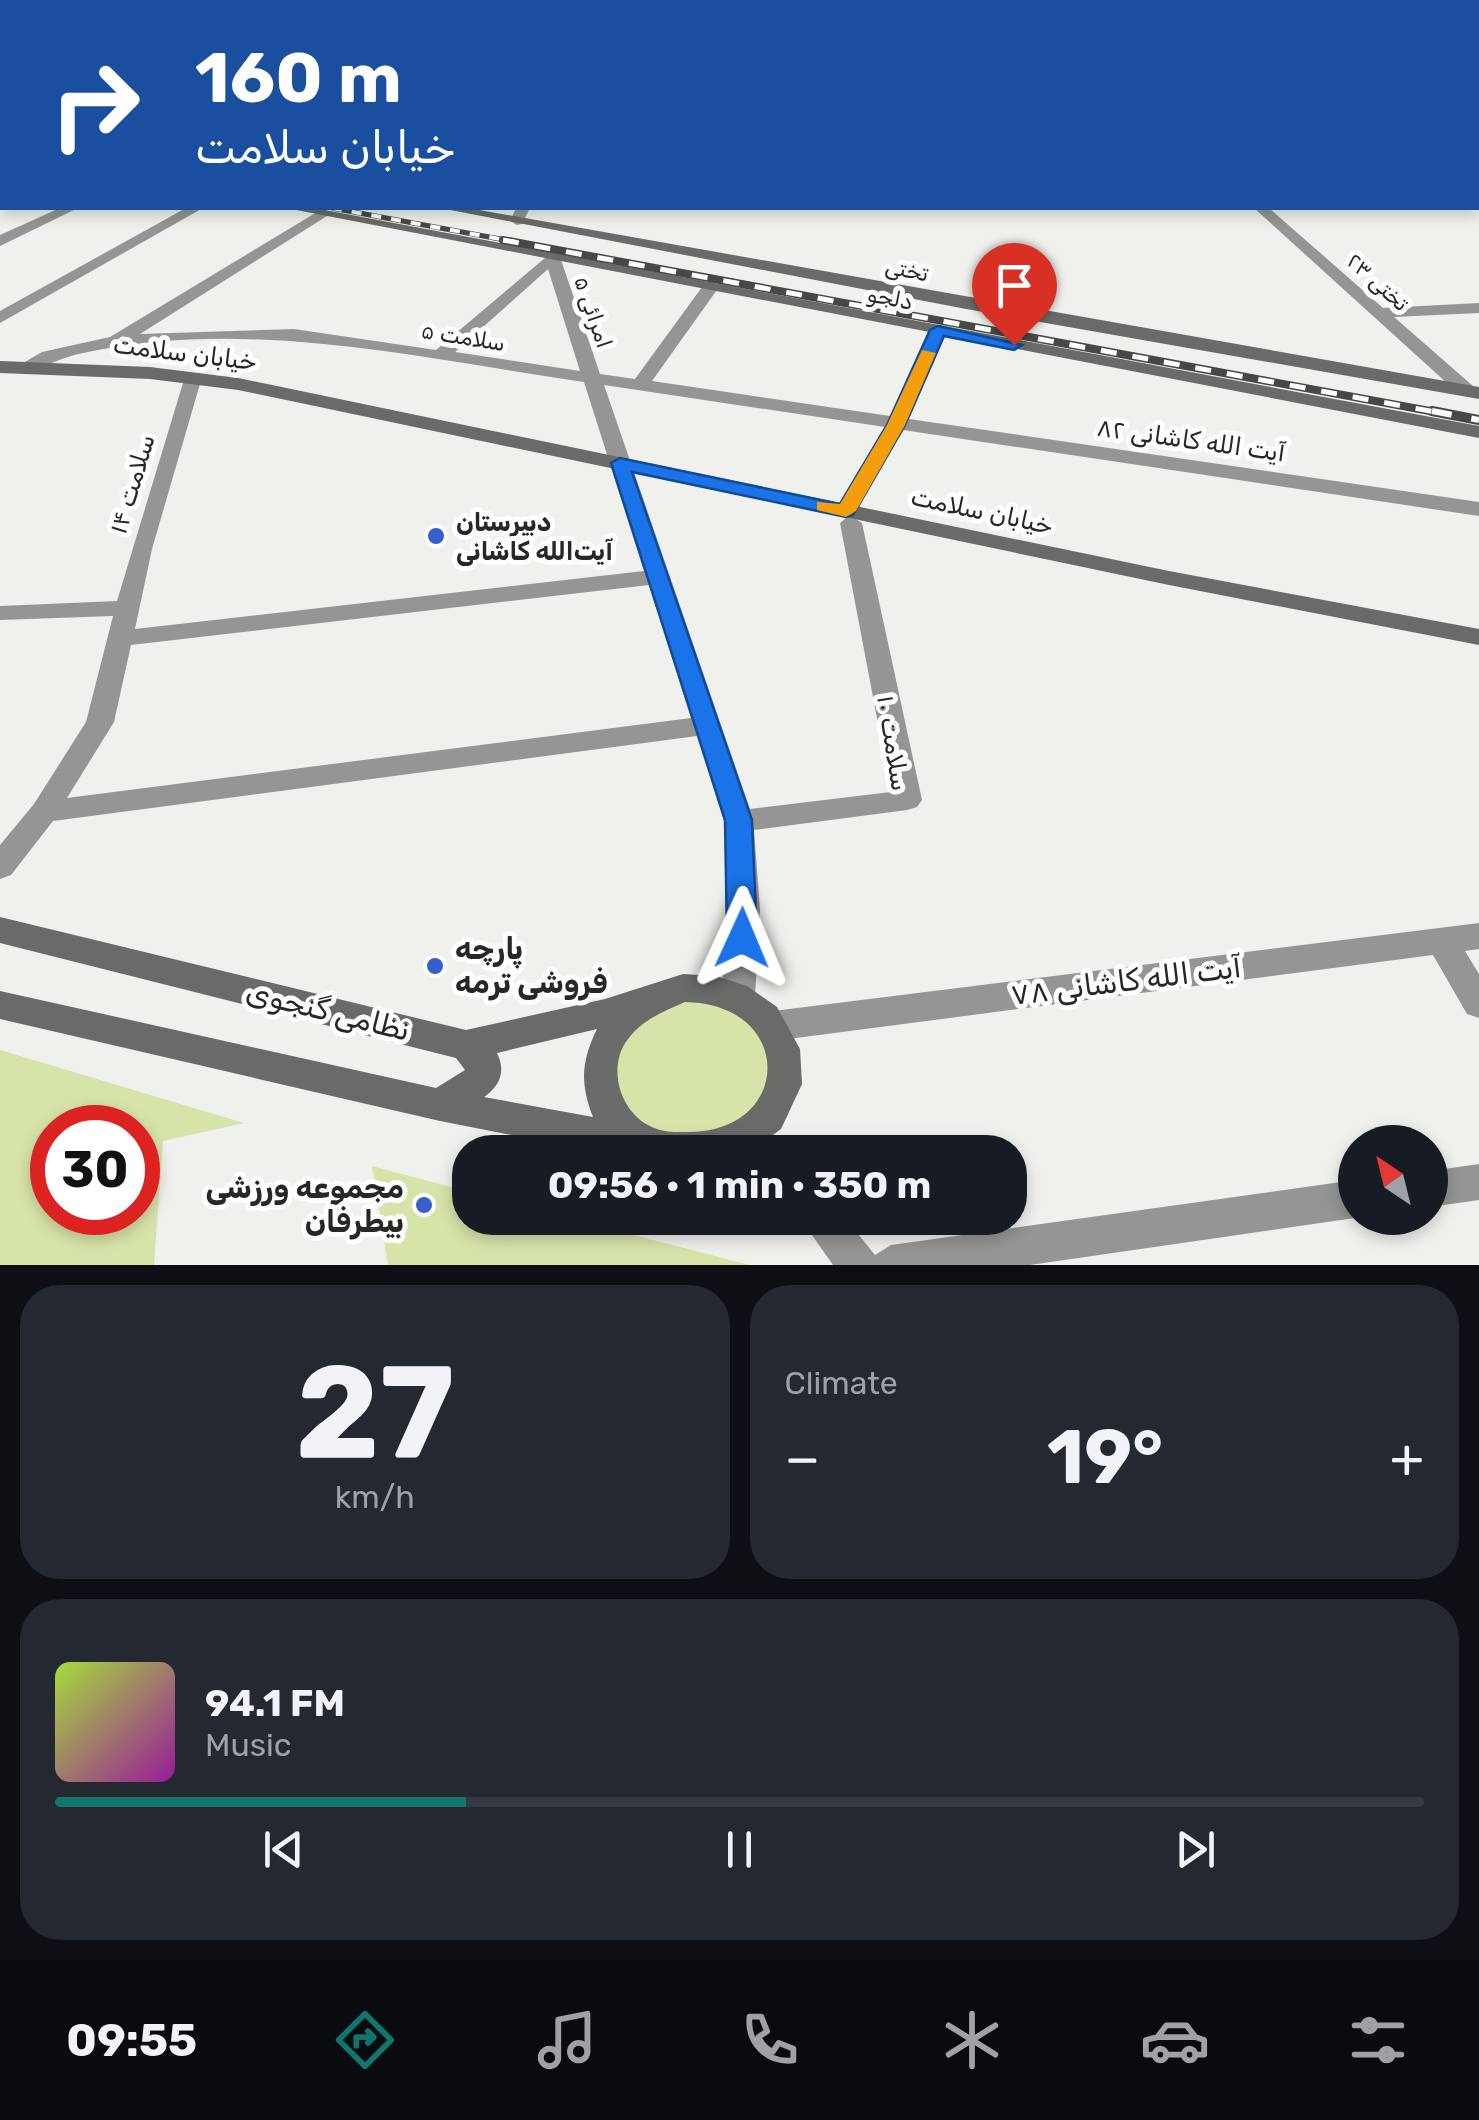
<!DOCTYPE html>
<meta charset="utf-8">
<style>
:root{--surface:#171b24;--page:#242831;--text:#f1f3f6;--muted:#9ea1a6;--line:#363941;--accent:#0f766e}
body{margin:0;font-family:Rubik,"Noto Sans Arabic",sans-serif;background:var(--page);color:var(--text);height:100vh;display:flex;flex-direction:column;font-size:38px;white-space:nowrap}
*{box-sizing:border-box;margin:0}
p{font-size:32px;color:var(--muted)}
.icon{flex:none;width:55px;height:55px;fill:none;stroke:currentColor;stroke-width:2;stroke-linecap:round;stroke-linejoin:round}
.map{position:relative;height:1265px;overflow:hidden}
.sheet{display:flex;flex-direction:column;gap:20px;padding:20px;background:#0d0f14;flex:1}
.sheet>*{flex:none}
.guide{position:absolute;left:0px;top:0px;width:1480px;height:210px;box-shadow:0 5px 15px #0003;background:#1a4fa0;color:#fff;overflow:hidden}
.needle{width:65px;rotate:325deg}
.buttons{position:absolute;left:1338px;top:1125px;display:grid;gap:20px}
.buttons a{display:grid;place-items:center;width:110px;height:110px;border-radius:50%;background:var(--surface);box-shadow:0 5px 15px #0003;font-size:50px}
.speed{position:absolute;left:30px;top:1105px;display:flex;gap:20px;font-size:50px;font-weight:700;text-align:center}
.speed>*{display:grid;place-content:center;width:130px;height:130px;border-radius:50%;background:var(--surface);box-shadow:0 5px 15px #0003;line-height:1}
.speed .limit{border:15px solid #d22;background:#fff;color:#111}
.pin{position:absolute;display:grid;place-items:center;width:85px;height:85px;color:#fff;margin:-102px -42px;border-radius:50% 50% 50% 0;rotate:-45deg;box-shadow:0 0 10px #0007}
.pin .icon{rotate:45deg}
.me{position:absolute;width:110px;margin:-55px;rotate:1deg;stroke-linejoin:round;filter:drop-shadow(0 0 8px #0008)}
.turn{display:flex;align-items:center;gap:35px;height:210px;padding:0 30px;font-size:45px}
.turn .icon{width:130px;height:130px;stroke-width:2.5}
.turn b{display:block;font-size:70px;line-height:85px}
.big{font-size:75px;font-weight:700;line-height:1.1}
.sheet .tile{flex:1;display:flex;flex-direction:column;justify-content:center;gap:15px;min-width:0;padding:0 35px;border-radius:40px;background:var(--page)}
.sheet .dial{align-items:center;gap:0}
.dial b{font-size:130px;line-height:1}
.song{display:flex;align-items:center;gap:30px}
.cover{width:120px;height:120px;border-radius:15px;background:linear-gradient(135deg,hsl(80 70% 55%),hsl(300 70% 35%))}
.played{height:10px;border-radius:5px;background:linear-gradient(90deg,var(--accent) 30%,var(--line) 30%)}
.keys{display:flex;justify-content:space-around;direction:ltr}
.heat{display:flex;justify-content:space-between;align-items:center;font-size:55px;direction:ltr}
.sheet .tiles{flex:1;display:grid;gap:20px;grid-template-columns:1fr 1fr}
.tile:last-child{grid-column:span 2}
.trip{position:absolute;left:452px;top:1135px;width:575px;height:100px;border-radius:40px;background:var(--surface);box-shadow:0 5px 15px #0003;font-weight:700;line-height:100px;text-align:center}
.dock{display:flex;height:160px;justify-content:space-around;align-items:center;background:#090b0e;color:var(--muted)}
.dock .icon{width:70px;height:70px}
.dock .active{color:var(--accent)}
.dock b{font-size:45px;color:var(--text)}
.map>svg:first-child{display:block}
.green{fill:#d6e3a9;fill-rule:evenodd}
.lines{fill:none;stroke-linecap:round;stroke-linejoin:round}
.street{fill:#959594;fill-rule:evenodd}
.secondary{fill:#6a6a68;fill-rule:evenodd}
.rail-far2-casing{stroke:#474846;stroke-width:5}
.rail-far1-casing{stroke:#474846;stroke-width:8}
.rail-casing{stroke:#474846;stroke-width:10}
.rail-far2{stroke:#fdfefb;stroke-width:4;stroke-dasharray:10;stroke-linecap:butt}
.rail-far1{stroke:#fdfefb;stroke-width:5;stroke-dasharray:16;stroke-linecap:butt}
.rail{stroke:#fdfefb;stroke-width:6;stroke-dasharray:20;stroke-linecap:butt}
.route{fill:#1a73e8;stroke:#114b97;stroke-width:2.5}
.slow{fill:#f59e0b}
.poi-dot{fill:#355ece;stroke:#fdfefb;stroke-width:4}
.labels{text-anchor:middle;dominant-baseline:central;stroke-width:10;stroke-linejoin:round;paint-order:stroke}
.far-street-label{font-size:22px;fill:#272826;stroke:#fdfefb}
.street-label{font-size:25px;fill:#272826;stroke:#fdfefb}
.poi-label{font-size:25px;font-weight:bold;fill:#272826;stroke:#fdfefb;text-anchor:start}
.near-poi-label{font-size:30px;font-weight:bold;fill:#272826;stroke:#fdfefb;text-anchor:start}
.near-street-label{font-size:30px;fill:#272826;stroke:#fdfefb}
</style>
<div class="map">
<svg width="1479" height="1265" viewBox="0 0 1479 1265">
<rect width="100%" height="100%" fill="#f0f1ed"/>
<path class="green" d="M695 999 741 1012 769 1047 766 1092 753 1112 731 1127 679 1136 653 1129 633 1114 620 1094 615 1071 618 1049 649 1013Z
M0 1050 244 1123 163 1141 154 1265H0ZM52 1128H138V1212H52Z
M372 1166 470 1192V1218H568L750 1265H388Z"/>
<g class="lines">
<path class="street" d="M0 0H38L0 4Z
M632 0H642V2H633Z
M749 0H759L761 2H751Z
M918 0H928L930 2H920Z
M989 0H1001L1003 2H992Z
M1068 0 1064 2 1045 1 1046 0Z
M1118 0H1132L1134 2H1121Z
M1189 0H1204L1206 2H1192Z
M0 29H2V35H0Z
M1478 48H1479V55H1478Z
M0 52H2V58H0Z
M1478 86H1479V94L1478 93Z
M0 96 2 97V103L0 104Z
M1478 188H1479V196H1478Z
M60 208H78L0 246V235Z
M186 208H203L0 323V311Z
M516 208H530L522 224 517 225 510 221Z
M1254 208H1269L1383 308 1479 303V313L1394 317 1473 386V394H1459Z
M322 209 327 210V216L140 334 294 329 436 350 552 252 560 257 600 374 635 379 705 283 711 282 719 287 652 381 890 416 929 331 938 326 947 331 909 419 1479 502V516L903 430 851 516 862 523 922 800 917 807 907 810 754 830 760 909 755 997 750 1007 738 1011 726 1007 721 997 728 909 724 821 697 736 53 821 11 875 0 879V845L34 804 86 722 113 616 0 620V606L117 601 186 373H200L202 377 152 549 135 629 644 571 584 382C419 358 249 317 83 353 62 357 45 367 25 373L16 367 42 352 110 337ZM548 269 580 371 455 352ZM604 385 885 427 835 511 846 518 840 523 891 792 750 809ZM649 585 691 718 67 798 114 722 131 645Z
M1479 923V949L1465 951 1479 974V1018L1467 1014 1433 955 773 1041 761 1036 756 1026 761 1016 773 1011Z
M751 1116 764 1121 786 1152H744L732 1133 738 1121Z
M1479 1164V1200L1430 1207V1171Z
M1355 1180V1218L1030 1265H833L800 1218H845L875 1255 891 1245Z"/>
<path class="secondary" d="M1478 13H1479V20H1478Z
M0 68H2V74H0Z
M0 122 2 123V131L0 130Z
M0 149H2V157H0Z
M286 208H314L1479 426V438Z
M440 208H468L1479 387V399L966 309Z
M0 361 150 367 238 378 1169 571 1479 629V645L1169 585 238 390 150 379 0 373Z
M0 917 466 1030 605 999 683 974 716 976 747 986 777 1007 800 1049 802 1084 781 1129 749 1152H598L440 1121 0 1019V991L436 1088 465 1070 456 1058 0 943ZM685 1002C797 1004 793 1135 685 1132 671 1132 660 1132 648 1125 619 1109 607 1066 628 1039 642 1020 664 1011 685 1002ZM597 1029C581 1062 580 1083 593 1117L484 1097C500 1086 506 1071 497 1053Z"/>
<defs>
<path id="rail-far2" d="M332 208 516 242"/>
<path id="rail-far1" d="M503 240 1446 414"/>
<path id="rail" d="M1432 411 1479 420"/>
</defs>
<use href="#rail-far2" class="rail-far2-casing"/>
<use href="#rail-far1" class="rail-far1-casing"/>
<use href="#rail" class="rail-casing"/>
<use href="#rail-far2" class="rail-far2"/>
<use href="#rail-far1" class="rail-far1"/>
<use href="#rail" class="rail"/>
</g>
<path class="route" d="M938 326 1022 345 1014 350 944 336 905 425 853 515 846 517 632 472 752 820 757 938 752 946 742 950 731 946 727 938 725 820 611 463 620 458 840 504 887 425 930 330Z"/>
<path class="slow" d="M922 350 936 353 905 425 856 511 846 517 817 510V502L840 504 887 425Z"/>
<g class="poi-dot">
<circle cx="436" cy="536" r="10"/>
<circle cx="435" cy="966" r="10"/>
<circle cx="424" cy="1205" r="10"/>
</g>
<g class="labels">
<g class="far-street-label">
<text transform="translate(907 270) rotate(11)">تختی</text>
<text transform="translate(1378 282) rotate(42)">تختی ۲۳</text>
<text transform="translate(890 298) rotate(11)">دلجو</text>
<text transform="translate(593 312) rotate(71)">امرائی ۵</text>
<text transform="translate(463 337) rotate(9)">سلامت ۵</text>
</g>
<g class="street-label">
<text transform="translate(185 353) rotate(7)">خیابان سلامت</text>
<text transform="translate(1191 440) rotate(8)">آیت الله کاشانی ۸۲</text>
<text transform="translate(132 484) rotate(-73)">سلامت ۱۴</text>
<text transform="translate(982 511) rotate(12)">خیابان سلامت</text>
<text transform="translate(893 743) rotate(81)">سلامت ۱۰</text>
</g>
<g class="poi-label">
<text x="456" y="522">دبیرستان<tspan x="456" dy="29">آیت‌الله کاشانی</tspan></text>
</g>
<g class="near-poi-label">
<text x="455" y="949">پارچه<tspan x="455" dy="34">فروشی ترمه</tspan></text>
<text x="404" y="1188" text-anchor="end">مجموعه ورزشی<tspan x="404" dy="34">بیطرفان</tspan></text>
</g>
<g class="near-street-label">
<text transform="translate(1126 981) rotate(-7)">آیت الله کاشانی ۷۸</text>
<text transform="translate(328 1011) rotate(14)">نظامی گنجوی</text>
</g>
</g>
</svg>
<div class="buttons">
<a><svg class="needle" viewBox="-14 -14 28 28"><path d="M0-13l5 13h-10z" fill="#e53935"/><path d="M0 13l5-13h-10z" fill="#9ea1a6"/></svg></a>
</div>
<div class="speed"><div class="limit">30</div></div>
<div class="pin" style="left:1014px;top:345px;background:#d93025"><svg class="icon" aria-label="arrive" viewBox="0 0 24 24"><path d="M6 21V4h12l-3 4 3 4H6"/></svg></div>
<svg class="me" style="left:742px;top:938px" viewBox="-20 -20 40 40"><path d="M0-17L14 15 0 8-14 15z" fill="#1a73e8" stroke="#fff" stroke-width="4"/></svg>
<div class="trip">09:56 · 1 min · 350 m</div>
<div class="guide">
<div class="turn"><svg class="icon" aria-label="right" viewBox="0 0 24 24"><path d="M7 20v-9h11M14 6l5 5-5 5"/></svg><div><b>160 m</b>خیابان سلامت</div></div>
</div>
</div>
<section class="sheet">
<div class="tiles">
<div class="tile dial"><b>27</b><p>km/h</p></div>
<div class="tile"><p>Climate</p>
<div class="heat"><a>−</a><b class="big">19°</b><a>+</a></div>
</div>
<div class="tile">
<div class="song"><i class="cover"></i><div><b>94.1 FM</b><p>Music</p></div></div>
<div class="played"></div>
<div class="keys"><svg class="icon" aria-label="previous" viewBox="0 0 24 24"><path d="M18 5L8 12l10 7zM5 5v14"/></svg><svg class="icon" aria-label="pause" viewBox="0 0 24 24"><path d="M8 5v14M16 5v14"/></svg><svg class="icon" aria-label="next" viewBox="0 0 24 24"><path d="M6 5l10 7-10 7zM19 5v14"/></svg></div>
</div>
</div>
</section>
<nav class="dock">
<b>09:55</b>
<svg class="icon active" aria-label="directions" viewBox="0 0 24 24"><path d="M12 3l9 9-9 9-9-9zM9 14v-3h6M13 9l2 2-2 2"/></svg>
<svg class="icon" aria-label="music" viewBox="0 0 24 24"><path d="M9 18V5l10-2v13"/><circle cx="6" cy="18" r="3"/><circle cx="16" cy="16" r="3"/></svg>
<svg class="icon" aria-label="phone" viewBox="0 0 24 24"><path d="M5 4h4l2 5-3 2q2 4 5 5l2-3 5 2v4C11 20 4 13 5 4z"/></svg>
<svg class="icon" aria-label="climate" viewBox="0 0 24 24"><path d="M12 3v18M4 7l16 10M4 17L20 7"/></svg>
<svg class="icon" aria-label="car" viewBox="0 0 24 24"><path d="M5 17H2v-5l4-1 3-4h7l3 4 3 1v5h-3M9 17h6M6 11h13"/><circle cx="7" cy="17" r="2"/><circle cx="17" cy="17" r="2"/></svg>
<svg class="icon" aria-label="filters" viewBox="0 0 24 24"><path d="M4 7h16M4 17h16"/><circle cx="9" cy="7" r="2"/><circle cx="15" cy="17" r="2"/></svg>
</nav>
